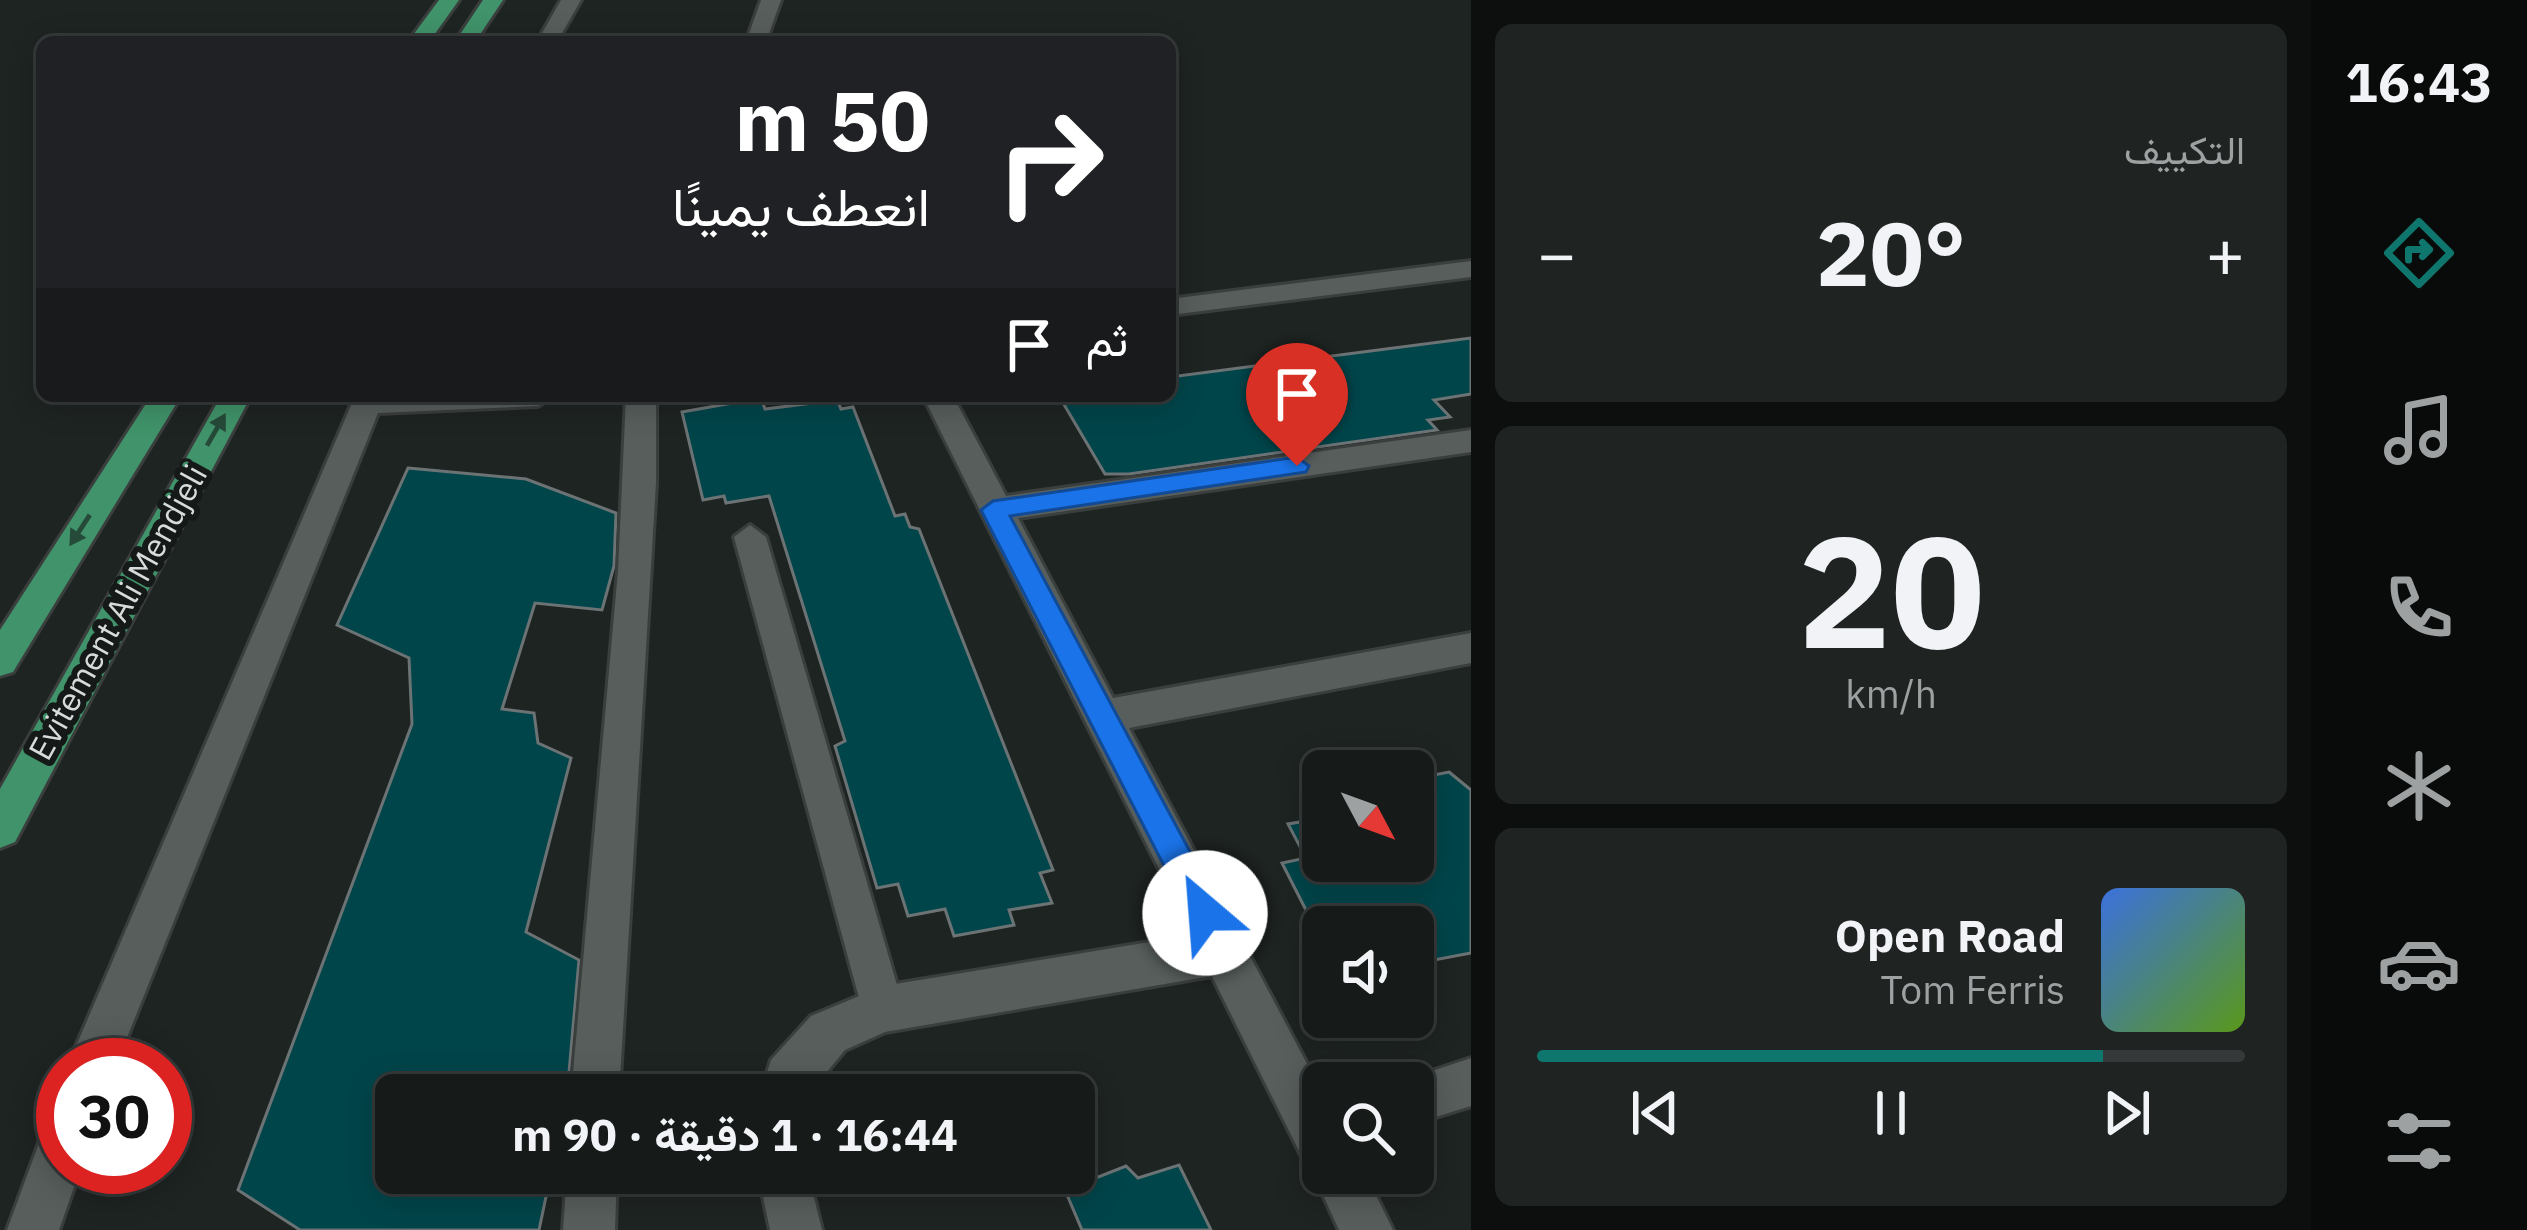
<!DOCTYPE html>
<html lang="ar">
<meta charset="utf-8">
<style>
:root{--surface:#161b1a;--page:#1f2423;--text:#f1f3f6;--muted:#9ea1a2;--line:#353939;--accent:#0f766e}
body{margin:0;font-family:"IBM Plex Sans",Vazirmatn,sans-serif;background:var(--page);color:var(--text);direction:rtl;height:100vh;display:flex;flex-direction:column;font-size:45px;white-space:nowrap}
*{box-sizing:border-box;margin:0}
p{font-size:39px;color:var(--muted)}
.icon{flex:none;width:66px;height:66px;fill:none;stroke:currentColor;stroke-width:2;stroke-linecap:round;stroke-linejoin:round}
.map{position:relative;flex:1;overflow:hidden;direction:ltr}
.side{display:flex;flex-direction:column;gap:24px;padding:24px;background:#0c0f0e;width:840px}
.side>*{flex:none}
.hud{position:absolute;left:36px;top:36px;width:1140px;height:366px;border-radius:18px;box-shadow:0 6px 30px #0003,0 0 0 3px var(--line);direction:rtl;background:#202124;color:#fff;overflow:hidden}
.needle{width:78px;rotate:131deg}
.fabs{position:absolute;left:1302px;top:750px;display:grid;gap:24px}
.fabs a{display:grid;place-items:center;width:132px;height:132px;border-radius:18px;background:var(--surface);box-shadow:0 6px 30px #0003,0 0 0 3px var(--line);font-size:60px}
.speed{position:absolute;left:36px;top:1038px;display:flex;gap:24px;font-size:60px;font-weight:700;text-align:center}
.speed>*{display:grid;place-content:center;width:156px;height:156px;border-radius:50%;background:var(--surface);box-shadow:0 6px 30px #0003,0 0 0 3px var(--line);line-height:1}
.speed .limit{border:18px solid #d22;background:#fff;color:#111}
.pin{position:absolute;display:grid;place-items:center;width:102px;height:102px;color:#fff;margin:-123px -51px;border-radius:50% 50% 50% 0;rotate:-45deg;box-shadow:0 0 12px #0007}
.pin .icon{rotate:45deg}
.me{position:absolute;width:132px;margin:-66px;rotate:333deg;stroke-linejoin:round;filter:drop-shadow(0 0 9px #0008)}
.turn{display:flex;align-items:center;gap:42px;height:252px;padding:0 48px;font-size:54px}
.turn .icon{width:156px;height:156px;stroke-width:2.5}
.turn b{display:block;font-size:84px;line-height:102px}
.then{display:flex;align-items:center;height:114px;padding:0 48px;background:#0003;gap:24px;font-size:45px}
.big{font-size:90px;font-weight:700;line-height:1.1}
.side .widget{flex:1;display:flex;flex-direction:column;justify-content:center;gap:18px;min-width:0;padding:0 42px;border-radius:18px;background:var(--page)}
.side .dial{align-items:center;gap:0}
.dial b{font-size:156px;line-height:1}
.song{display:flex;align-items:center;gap:36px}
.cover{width:144px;height:144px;border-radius:18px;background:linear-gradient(135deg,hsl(220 70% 55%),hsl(90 70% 35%))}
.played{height:12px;border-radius:6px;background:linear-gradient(90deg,var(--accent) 80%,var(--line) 80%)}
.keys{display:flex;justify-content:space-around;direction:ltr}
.heat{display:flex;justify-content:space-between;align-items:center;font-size:66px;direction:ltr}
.trip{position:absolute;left:375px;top:1074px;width:720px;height:120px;border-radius:18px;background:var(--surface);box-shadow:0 6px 30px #0003,0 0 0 3px var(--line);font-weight:700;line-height:120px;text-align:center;direction:rtl}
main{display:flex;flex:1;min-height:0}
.dock{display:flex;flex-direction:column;width:216px;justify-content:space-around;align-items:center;background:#090b0a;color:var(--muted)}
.dock .icon{width:84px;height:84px}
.dock .active{color:var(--accent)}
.dock b{font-size:54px;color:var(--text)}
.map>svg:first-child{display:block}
.building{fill:#00454a;stroke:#6c7374;stroke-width:3}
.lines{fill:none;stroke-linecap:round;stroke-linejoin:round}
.service-casing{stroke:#3a3e3d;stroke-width:6}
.minor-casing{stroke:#3a3e3d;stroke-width:6}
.trunk-casing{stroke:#3a3e3d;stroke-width:6}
.service{fill:#575e5c;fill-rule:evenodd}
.minor{fill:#575e5c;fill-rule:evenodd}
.trunk{fill:#40936a;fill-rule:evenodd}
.oneway{fill:#264a39}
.route{fill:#1a73e8;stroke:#114b97;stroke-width:3}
.labels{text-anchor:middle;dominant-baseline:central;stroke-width:12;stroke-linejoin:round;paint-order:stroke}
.street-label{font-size:33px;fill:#d7dbda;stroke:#151a19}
</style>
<main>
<nav class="dock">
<b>16:43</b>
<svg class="icon active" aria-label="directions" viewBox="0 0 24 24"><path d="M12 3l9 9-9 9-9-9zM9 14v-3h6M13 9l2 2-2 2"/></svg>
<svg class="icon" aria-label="music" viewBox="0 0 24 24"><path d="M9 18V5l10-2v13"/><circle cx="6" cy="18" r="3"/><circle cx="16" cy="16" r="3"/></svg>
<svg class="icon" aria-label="phone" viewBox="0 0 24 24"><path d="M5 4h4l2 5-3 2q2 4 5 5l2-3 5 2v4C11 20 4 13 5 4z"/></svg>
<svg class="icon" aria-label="climate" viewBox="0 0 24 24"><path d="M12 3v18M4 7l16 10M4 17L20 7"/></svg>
<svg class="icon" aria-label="car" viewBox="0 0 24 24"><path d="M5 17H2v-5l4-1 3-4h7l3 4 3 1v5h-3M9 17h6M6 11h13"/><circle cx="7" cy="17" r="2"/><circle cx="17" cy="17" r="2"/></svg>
<svg class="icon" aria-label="filters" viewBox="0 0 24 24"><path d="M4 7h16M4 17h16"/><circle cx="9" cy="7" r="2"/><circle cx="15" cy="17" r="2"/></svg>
</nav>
<section class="side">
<div class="widget"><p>التكييف</p>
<div class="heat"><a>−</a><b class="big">20°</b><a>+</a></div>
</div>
<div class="widget dial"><b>20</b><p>km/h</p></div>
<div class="widget">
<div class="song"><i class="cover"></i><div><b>Open Road</b><p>Tom Ferris</p></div></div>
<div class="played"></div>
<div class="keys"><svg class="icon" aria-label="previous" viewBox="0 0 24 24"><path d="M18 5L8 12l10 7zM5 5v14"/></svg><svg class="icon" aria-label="pause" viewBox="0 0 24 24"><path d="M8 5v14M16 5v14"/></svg><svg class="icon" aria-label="next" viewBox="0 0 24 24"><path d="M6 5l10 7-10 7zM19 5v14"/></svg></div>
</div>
</section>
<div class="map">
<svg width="1471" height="1230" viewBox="0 0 1471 1230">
<rect width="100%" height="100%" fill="#1e2422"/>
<path class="building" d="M1471 338V394L1434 400 1450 417 1428 420 1437 430 1129 474H1105L1059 396H1170V377Z
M761 398 765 409 837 400 841 409 853 407 895 516 905 514 910 527 919 529 1053 870 1040 873 1052 903 1009 910 1014 925 954 936 945 909 908 916 898 884 877 888 835 746 845 741 769 496 726 503 724 496 703 500 682 412Z
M408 468 526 479 616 513 614 566 602 610 535 603 502 709 534 713 538 743 571 758 526 932 579 960 567 1095H396V1173H551L539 1230H300L238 1190 412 724 409 658 337 625Z
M1449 772 1471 790V953L1413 964V927H1331L1326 917 1311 920 1282 863 1306 858 1288 824 1318 819 1308 801 1323 798V861H1413V779Z
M1179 1165 1211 1230H1082L1065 1190 1126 1166 1138 1178Z"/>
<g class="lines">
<defs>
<path id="service" d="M750 525 766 537 904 1009 898 1024 883 1030 868 1024 862 1009 734 537Z"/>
<path id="minor" d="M561 0H581L557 42H537Z
M761 0H781L766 42H746Z
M1471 261V277L1170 315V299Z
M355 396H553L538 406 378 413 116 1065H68Z
M626 396H656V483L619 1095H571L618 571Z
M923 396H953L1006 496 1471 430V452L1018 518 1113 698 1471 633V663L1129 728 1323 1094V1173H1365L1393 1230H1339L1313 1173 1315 1167 1305 1163 1212 976 885 1032 845 1050 808 1095H760L771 1060 811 1016 883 986 1192 935Z
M1471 1058V1106L1413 1124V1083H1396Z
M63 1120V1167H81L59 1230H7L45 1127Z
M567 1173H617L615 1230H563Z
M758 1173H808L822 1230H770Z"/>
<path id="trunk" d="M439 0H459L429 42H408Z
M483 0H503L475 42H455Z
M151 396H181L13 672 0 676V630Z
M221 396H251L15 842 0 848V789Z"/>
</defs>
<use href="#service" class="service-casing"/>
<use href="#minor" class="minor-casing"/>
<use href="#trunk" class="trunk-casing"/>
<use href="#service" class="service"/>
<use href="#minor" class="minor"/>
<use href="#trunk" class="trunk"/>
</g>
<defs><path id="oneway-solid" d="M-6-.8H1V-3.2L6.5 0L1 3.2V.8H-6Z" transform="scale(3)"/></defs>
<g class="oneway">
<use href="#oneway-solid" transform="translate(216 430) rotate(-60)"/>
<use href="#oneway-solid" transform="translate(80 530) rotate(123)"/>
</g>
<path class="route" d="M1297 457 1309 466 1306 472 1010 516 1217 902 1222 913 1217 924 1205 929 1194 924 981 510 993 501Z"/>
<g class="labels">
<g class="street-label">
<text transform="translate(117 612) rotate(-61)">Evitement Ali Mendjeli</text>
</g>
</g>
</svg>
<div class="fabs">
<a><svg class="needle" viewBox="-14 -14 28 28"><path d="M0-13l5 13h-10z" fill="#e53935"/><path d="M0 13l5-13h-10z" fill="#9ea1a2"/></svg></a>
<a><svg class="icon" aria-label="sound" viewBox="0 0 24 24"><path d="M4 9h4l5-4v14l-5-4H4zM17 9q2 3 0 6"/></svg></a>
<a><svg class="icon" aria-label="search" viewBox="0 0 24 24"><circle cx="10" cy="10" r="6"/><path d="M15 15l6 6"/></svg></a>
</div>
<div class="speed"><div class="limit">30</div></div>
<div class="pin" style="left:1297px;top:466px;background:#d93025"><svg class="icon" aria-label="arrive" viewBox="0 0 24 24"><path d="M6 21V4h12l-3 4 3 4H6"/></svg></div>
<svg class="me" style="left:1205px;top:913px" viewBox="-20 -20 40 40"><circle r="19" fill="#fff"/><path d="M0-13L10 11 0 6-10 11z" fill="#1a73e8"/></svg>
<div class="trip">16:44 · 1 دقيقة · 90 m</div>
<div class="hud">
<div class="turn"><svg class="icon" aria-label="right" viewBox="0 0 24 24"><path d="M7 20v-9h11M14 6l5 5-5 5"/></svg><div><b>50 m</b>انعطف يمينًا</div></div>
<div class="then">ثم<svg class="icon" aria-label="arrive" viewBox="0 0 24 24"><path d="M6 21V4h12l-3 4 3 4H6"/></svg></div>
</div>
</div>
</main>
